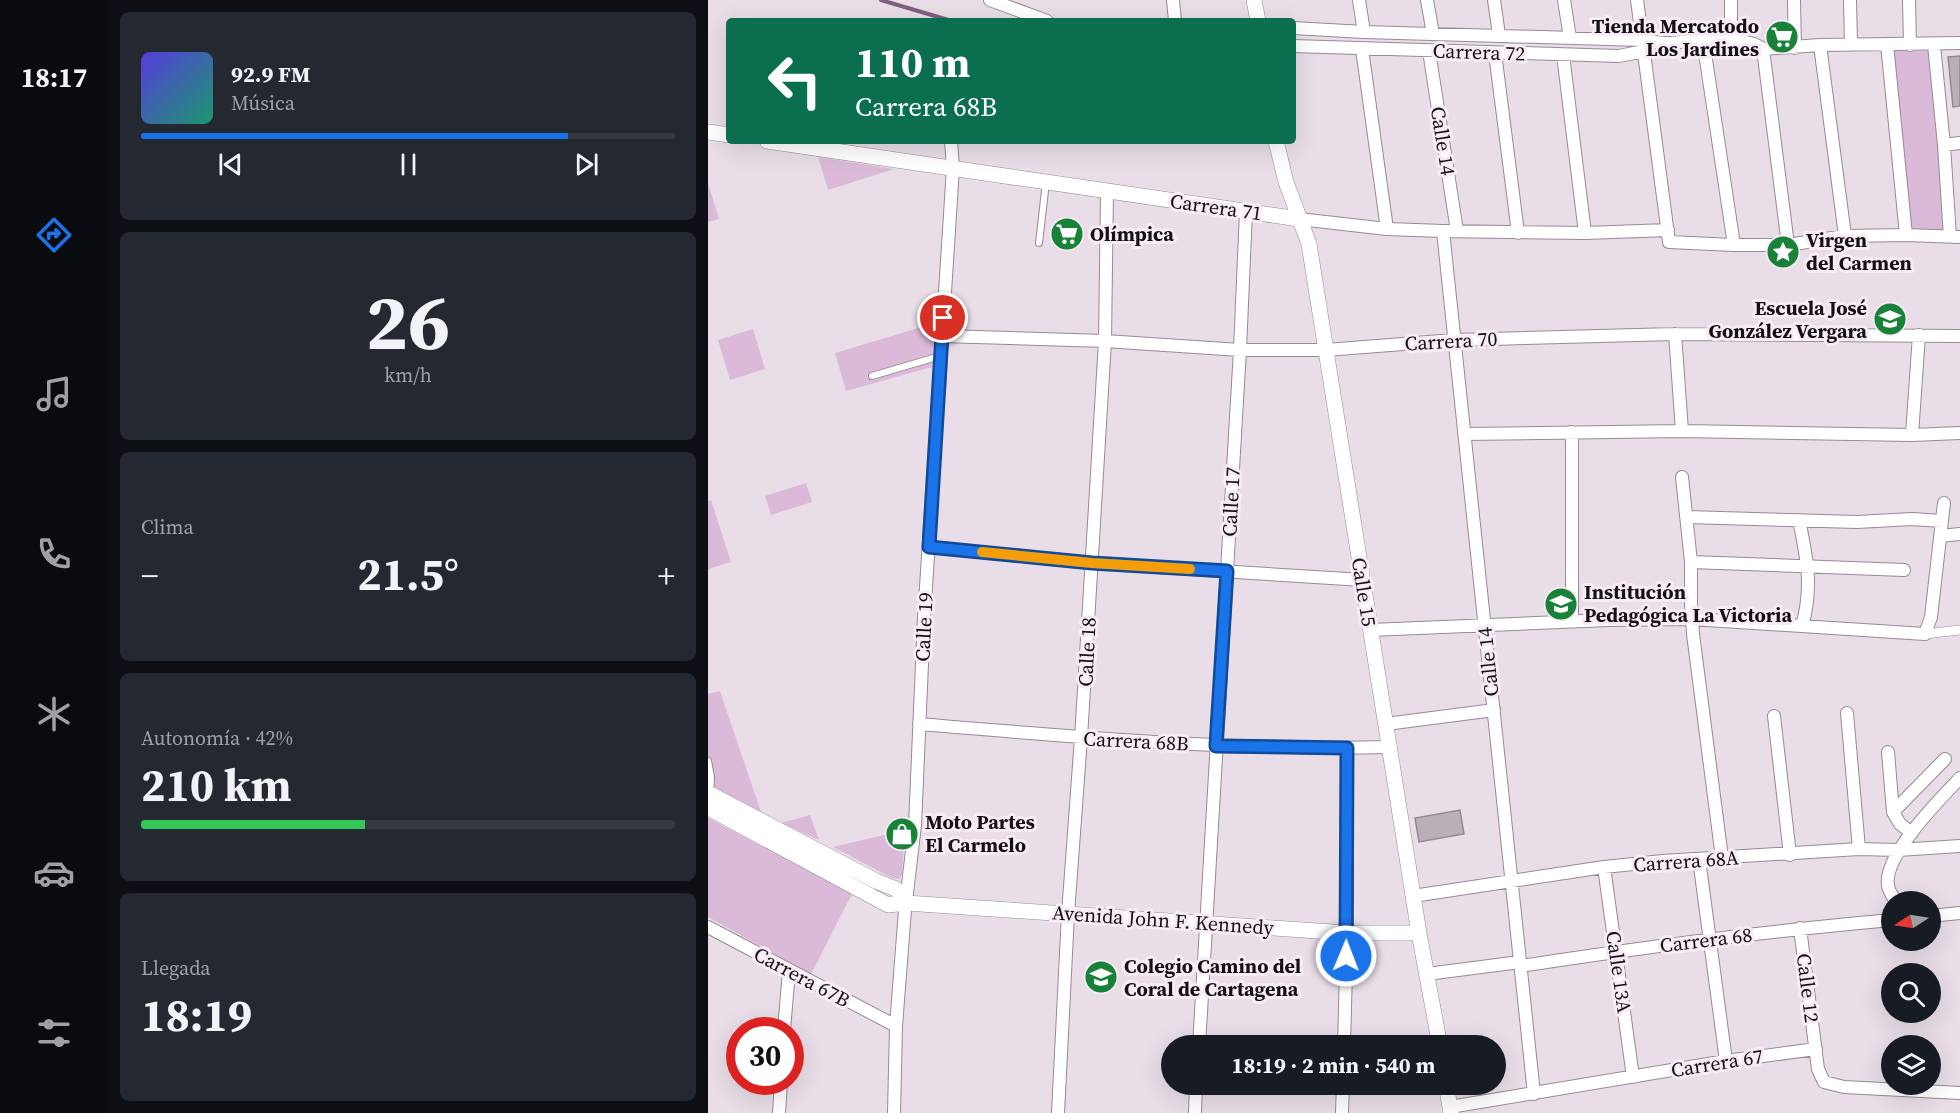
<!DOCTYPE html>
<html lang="es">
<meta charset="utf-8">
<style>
:root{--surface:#171b24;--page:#242831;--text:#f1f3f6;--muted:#9ea1a6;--line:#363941;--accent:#1a73e8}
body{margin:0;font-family:"Source Serif 4",serif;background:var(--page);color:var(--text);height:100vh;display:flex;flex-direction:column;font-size:22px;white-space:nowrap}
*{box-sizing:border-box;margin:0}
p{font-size:20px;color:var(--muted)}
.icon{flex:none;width:33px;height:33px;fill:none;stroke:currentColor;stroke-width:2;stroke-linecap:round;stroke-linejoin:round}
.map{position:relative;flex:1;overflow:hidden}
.sheet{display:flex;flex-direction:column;gap:12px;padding:12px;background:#0d0f14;width:600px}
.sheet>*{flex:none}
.hud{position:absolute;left:18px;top:18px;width:570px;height:126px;border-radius:6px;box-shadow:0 6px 24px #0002;background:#0b6e4f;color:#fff;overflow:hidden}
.needle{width:39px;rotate:258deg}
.fabs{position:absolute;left:1173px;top:891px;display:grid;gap:12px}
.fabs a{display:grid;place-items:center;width:60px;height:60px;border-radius:50%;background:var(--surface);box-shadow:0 6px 24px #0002;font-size:30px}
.speed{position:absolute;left:18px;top:1017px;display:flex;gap:12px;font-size:30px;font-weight:700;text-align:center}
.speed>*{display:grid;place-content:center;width:78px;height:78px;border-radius:50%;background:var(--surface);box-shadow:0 6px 24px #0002;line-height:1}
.speed .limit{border:9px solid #d22;background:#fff;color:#111}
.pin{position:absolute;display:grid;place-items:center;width:51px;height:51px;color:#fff;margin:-26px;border:3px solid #fff;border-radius:50%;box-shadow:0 2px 6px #0007}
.me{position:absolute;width:66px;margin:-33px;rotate:1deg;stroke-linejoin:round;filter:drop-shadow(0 0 4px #0008)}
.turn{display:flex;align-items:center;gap:21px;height:126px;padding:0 30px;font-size:27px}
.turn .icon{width:78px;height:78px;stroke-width:2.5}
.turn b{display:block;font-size:42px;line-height:51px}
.big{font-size:45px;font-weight:700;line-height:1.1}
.sheet .tile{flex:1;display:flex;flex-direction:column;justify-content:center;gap:9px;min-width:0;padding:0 21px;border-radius:9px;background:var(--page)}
.sheet .dial{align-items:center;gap:0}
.dial b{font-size:78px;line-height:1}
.song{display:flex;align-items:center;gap:18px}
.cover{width:72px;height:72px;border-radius:9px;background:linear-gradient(135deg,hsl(250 70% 55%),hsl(160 70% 35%))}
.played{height:6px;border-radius:3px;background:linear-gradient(90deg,var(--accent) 80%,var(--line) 80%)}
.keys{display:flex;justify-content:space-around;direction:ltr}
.heat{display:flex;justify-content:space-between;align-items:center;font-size:33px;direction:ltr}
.charge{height:9px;border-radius:4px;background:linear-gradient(90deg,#34c759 42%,var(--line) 0)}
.trip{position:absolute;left:453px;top:1035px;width:345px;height:60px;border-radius:30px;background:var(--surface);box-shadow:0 6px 24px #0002;font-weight:700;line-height:60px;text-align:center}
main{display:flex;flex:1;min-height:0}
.dock{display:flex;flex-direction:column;width:108px;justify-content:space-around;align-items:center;background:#090b0e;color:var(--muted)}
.dock .icon{width:42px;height:42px}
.dock .on{color:var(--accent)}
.dock b{font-size:27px;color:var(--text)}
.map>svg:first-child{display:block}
.green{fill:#dabad8}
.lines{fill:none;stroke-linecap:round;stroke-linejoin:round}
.stream{stroke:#815f7f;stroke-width:4}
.building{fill:#baafb9;stroke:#948993;stroke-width:1.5}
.service-casing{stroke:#968b95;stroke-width:8}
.pedestrian-casing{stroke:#968b95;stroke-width:10}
.minor-casing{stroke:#968b95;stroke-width:14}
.tertiary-casing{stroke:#968b95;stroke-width:16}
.service{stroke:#fff;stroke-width:6}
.pedestrian{stroke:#fff;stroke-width:9}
.minor{stroke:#fff;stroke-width:12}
.tertiary{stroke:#fff;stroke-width:15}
.route-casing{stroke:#114b97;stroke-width:15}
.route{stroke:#1a73e8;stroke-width:10}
.slow{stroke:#f59e0b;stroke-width:10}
.labels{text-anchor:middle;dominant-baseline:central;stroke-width:6;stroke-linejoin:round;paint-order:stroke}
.poi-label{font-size:20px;font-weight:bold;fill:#141014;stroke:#f7ebf6;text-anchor:start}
.street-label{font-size:20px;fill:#141014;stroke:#f7ebf6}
</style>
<main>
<nav class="dock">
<b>18:17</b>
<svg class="icon on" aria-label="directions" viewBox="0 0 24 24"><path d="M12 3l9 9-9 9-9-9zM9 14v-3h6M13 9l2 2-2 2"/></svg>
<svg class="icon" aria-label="music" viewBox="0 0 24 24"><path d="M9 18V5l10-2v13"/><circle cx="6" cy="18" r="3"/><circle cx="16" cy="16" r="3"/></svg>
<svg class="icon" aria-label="phone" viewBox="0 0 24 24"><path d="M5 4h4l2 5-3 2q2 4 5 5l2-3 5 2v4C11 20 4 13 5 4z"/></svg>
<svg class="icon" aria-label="climate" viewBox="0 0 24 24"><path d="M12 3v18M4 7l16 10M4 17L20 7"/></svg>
<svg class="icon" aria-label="car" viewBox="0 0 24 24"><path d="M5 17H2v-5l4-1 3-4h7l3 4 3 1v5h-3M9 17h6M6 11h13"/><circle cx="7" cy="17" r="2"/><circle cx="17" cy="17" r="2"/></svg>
<svg class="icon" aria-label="filters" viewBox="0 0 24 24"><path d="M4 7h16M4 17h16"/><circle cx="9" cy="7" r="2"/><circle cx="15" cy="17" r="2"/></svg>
</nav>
<section class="sheet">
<div class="tile">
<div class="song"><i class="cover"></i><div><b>92.9 FM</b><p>Música</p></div></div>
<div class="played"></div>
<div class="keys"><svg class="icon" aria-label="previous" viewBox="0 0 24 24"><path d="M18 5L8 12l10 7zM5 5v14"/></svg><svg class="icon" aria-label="pause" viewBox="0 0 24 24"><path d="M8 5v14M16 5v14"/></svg><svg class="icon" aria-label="next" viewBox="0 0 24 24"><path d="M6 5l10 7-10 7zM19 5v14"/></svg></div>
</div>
<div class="tile dial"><b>26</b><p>km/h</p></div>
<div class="tile"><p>Clima</p>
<div class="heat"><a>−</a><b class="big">21.5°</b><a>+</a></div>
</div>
<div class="tile"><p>Autonomía · 42%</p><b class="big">210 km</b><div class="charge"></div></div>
<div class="tile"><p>Llegada</p><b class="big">18:19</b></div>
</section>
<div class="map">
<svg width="1252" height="1113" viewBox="0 0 1252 1113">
<rect width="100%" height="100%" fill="#e9dee8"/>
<path class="green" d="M1186 51H1224L1239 234 1203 232Z
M110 157 186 169 120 190Z
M0 183 11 219 0 222Z
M227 323 224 367 138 391 127 353Z
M45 329 57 369 22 380 10 340Z
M98 483 104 502 63 515 57 496Z
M3 500 23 562 0 569V501Z
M12 691 53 812 0 784V694Z
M102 815 111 840 73 823Z
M0 818 144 894 103 974 0 917Z
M197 830 194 874 191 879 184 878 125 847Z"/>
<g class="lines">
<path class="stream" d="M173 0 244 21"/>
</g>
<path class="building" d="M1252 56V106L1245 107 1240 57Z
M752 810 756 834 711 842 707 818Z"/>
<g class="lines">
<defs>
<path id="service" d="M331 243 338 182
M164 376 232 356
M0 761 3 777 2 794"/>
<path id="pedestrian" d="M1217 634 1252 630"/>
<path id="minor" d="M282 0 339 21
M465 0 467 21
M651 0 656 32
M719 0 725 34
M786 0 791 35
M856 0 862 38
M929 0 961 242 1026 245H1080L1137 236 1198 235 1252 237
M1023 0V41
M1086 0 1087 48
M1142 0 1143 45
M1201 0 1202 45
M585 28 656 32 934 40C942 41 950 43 958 43 984 42 1034 33 1055 49L1112 45 1252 43
M995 40 1026 245
M1179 44 1198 235
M1112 45 1137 236
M1226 45 1236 145 1242 237
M585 46 911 56 941 50
M654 49 679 229
M1055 49 1080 245
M721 51 749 231
M787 53 810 233
M855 55 877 233
M1236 145 1252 143
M591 219 679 229 735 231 877 233 960 230
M735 231 826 1094
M967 334 974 431
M234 336 397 341 532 350H618L746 340 967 334 1252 336
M863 432 864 441V621
M756 434 974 431 1204 435 1252 433
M1204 435 1211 335
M974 477 983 562V603L985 634 1014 858
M979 517 1149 522 1204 519 1234 521
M1091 520C1099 558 1105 588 1094 626
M1232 536 1252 534
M221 547 384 563 655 580
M983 562 1196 570
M663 630 900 620 984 619 1217 634 1223 617 1236 503
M1139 713 1151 849
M1066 716 1082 855
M211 724C367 737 524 751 681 747
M678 724 786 710
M1180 752 1185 812 1192 824 1204 833
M1185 812 1237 759
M991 859 1018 1061
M896 867 925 1077
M705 896 896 867 955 861 1151 849 1190 850 1252 846
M1188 902C1185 897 1180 890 1180 885 1175 856 1232 799 1252 778
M1222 916 1252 913
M0 927 188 1026
M1092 928 1110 1069 1116 1082 1136 1087 1252 1093
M813 966C936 947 1059 931 1184 920
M719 974 812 962
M76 1030 81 971
M491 1046 532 350 538 211
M636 1046 639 933V748
M742 1107 1018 1061 1108 1049
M71 1113 73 1082
M186 1113 188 1026 197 910 207 825 216 618 245 168 243 141
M350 1113 360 914 373 738 397 341 399 191
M487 1113 488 1084
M634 1113 635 1084"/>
<path id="tertiary" d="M546 0 550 21
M0 132 21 135
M59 141 591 219
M568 141 578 182 601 244 711 933 732 1046
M0 793 168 881 188 889 198 903
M0 808 180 905 198 903 639 933H711
M738 1084 743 1113"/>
</defs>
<use href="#service" class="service-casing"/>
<use href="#pedestrian" class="pedestrian-casing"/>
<use href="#minor" class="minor-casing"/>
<use href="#tertiary" class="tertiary-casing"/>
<use href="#service" class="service"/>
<use href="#pedestrian" class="pedestrian"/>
<use href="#minor" class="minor"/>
<use href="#tertiary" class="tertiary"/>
</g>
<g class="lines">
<defs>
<path id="route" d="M235 318 221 547 384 563 519 571 508 746 639 748 638 956"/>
</defs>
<use href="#route" class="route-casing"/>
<use href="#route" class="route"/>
<path class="slow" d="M274 552 384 563 482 569"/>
</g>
<defs>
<symbol id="supermarket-disc" viewBox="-11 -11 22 22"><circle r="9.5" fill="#188338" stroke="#f7ebf6"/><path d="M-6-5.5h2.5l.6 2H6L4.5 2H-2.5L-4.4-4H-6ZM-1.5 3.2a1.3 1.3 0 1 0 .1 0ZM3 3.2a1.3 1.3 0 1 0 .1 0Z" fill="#fff"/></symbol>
<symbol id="sight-disc" viewBox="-11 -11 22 22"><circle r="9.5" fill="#188338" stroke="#f7ebf6"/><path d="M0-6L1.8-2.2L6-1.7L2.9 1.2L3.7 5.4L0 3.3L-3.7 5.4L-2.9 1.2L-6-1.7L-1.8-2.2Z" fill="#fff"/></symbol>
<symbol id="school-disc" viewBox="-11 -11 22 22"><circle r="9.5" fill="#188338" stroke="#f7ebf6"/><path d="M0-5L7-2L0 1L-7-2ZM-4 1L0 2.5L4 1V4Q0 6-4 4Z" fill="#fff"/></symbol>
<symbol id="shop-disc" viewBox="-11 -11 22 22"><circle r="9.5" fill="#188338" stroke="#f7ebf6"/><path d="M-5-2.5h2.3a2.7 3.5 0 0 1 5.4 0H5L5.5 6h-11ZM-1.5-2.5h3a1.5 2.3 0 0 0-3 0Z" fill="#fff"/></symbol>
</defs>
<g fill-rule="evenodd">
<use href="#supermarket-disc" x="1055" y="18" width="38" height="38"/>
<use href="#supermarket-disc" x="340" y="215" width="38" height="38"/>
<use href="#sight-disc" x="1056" y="233" width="38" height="38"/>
<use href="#school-disc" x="1163" y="300" width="38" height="38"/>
<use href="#school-disc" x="834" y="585" width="38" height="38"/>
<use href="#shop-disc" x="175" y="815" width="38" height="38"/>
<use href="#school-disc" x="374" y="958" width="38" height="38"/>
</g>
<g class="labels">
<g class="poi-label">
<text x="1051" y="26" text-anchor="end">Tienda Mercatodo<tspan x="1051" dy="23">Los Jardines</tspan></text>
<text x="382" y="234">Olímpica</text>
<text x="1098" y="240">Virgen<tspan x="1098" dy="23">del Carmen</tspan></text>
<text x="1159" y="308" text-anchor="end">Escuela José<tspan x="1159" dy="23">González Vergara</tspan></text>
<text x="876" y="592">Institución<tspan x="876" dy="23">Pedagógica La Victoria</tspan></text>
<text x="217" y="822">Moto Partes<tspan x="217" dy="23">El Carmelo</tspan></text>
<text x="416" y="966">Colegio Camino del<tspan x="416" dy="23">Coral de Cartagena</tspan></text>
</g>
<g class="street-label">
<text transform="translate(771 52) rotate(2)">Carrera 72</text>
<text transform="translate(735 141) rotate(81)">Calle 14</text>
<text transform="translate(508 207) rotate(8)">Carrera 71</text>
<text transform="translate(743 341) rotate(-3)">Carrera 70</text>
<text transform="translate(523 502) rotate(-87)">Calle 17</text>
<text transform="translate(656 592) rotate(81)">Calle 15</text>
<text transform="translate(216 627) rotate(-87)">Calle 19</text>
<text transform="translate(379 652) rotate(-87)">Calle 18</text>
<text transform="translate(780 662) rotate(-96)">Calle 14</text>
<text transform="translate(428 741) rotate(3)">Carrera 68B</text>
<text transform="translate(978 861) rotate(-4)">Carrera 68A</text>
<text transform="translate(455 920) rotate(4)">Avenida John F. Kennedy</text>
<text transform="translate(998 940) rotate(-7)">Carrera 68</text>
<text transform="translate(911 972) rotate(82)">Calle 13A</text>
<text transform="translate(94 977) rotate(28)">Carrera 67B</text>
<text transform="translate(1100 988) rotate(83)">Calle 12</text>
<text transform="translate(1009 1063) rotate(-9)">Carrera 67</text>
</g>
</g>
</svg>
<div class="fabs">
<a><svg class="needle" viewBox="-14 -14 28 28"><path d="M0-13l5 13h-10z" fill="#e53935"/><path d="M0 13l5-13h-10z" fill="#9ea1a6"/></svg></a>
<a><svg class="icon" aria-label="search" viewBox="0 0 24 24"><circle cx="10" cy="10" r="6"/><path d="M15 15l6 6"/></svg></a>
<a><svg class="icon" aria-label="layers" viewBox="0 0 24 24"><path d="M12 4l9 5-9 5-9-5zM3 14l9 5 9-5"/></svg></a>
</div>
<div class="speed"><div class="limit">30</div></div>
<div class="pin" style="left:235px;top:318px;background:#d93025"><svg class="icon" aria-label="arrive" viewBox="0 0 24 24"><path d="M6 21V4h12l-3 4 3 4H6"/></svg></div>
<svg class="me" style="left:638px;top:956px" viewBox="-20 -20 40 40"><circle r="17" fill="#1a73e8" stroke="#fff" stroke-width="3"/><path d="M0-11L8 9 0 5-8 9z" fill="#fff"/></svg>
<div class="trip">18:19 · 2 min · 540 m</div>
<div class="hud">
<div class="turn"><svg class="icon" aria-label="left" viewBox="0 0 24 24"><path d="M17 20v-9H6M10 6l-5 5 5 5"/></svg><div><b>110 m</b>Carrera 68B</div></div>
</div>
</div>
</main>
